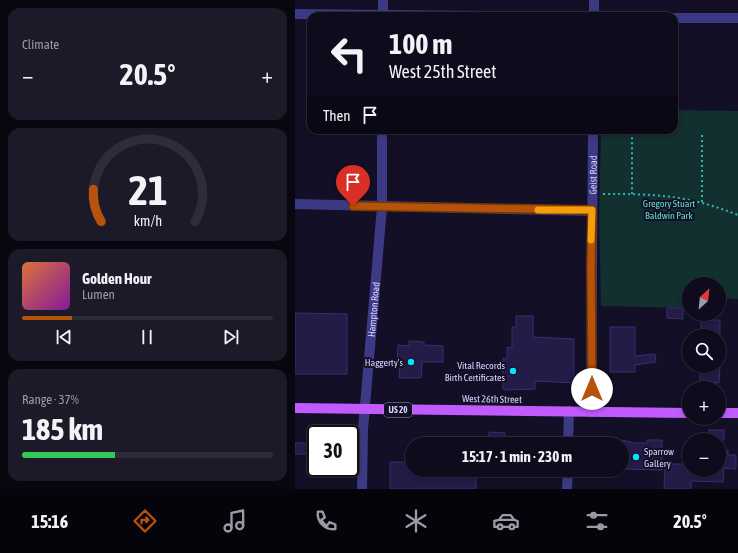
<!DOCTYPE html>
<meta charset="utf-8">
<style>
:root{--surface:#0e0b1c;--page:#1c1929;--text:#f1f3f6;--muted:#9b9ba3;--line:#2e2b3b;--accent:#b45309}
body{margin:0;font-family:"Asap Condensed",sans-serif;background:var(--page);color:var(--text);height:100vh;display:flex;flex-direction:column;font-size:15px;white-space:nowrap}
*{box-sizing:border-box;margin:0}
p{font-size:13px;color:var(--muted)}
.icon{flex:none;width:22px;height:22px;fill:none;stroke:currentColor;stroke-width:2;stroke-linecap:round;stroke-linejoin:round}
.map{position:relative;flex:1;overflow:hidden}
.drawer{display:flex;flex-direction:column;gap:8px;padding:8px;background:#08060f;width:295px}
.drawer>*{flex:none}
.guide{position:absolute;left:12px;top:12px;width:371px;height:122px;border-radius:12px;box-shadow:0 2px 6px #0003,0 0 0 1px var(--line);background:#0e0b1c;color:var(--text);overflow:hidden}
.needle{width:26px;rotate:27deg}
.controls{position:absolute;left:387px;top:277px;display:grid;gap:8px}
.controls a{display:grid;place-items:center;width:44px;height:44px;border-radius:50%;background:var(--surface);box-shadow:0 2px 6px #0003,0 0 0 1px var(--line);font-size:20px}
.speed{position:absolute;left:12px;top:425px;display:flex;gap:8px;font-size:20px;font-weight:700;text-align:center}
.speed>*{display:grid;place-content:center;width:52px;height:52px;border-radius:50%;background:var(--surface);box-shadow:0 2px 6px #0003,0 0 0 1px var(--line);line-height:1}
.speed .limit{border:2px solid #111;border-radius:6px;background:#fff;color:#111}
.pin{position:absolute;display:grid;place-items:center;width:34px;height:34px;color:#fff;margin:-41px -17px;border-radius:50% 50% 50% 0;rotate:-45deg;box-shadow:0 0 4px #0007}
.pin .icon{rotate:45deg}
.me{position:absolute;width:44px;margin:-22px;rotate:0deg;stroke-linejoin:round;filter:drop-shadow(0 0 3px #0008)}
.turn{display:flex;align-items:center;gap:14px;height:84px;padding:0 16px;font-size:18px}
.turn .icon{width:52px;height:52px;stroke-width:2.5}
.turn b{display:block;font-size:28px;line-height:34px}
.then{display:flex;align-items:center;height:38px;padding:0 16px;background:#0003;gap:8px;font-size:15px}
.big{font-size:30px;font-weight:700;line-height:1.1}
.drawer .tile{flex:1;display:flex;flex-direction:column;justify-content:center;gap:6px;min-width:0;padding:0 14px;border-radius:12px;background:var(--page)}
.drawer .dial{align-items:center;gap:0}
.dial svg{height:104px;overflow:visible;fill:none;stroke:var(--line);stroke-width:7;stroke-linecap:round;text-anchor:middle}
.dial text{fill:var(--text);stroke:none}
.song{display:flex;align-items:center;gap:12px}
.cover{width:48px;height:48px;border-radius:6px;background:linear-gradient(135deg,hsl(20 70% 55%),hsl(290 70% 35%))}
.played{height:4px;border-radius:2px;background:linear-gradient(90deg,var(--accent) 20%,var(--line) 20%)}
.keys{display:flex;justify-content:space-around;direction:ltr}
.heat{display:flex;justify-content:space-between;align-items:center;font-size:22px;direction:ltr}
.charge{height:6px;border-radius:3px;background:linear-gradient(90deg,#34c759 37%,var(--line) 0)}
.trip{position:absolute;left:110px;top:437px;width:224px;height:40px;border-radius:20px;background:var(--surface);box-shadow:0 2px 6px #0003,0 0 0 1px var(--line);font-weight:700;line-height:40px;text-align:center}
.menu{display:flex;height:64px;justify-content:space-around;align-items:center;background:#06040b;color:var(--muted)}
.menu .icon{width:28px;height:28px}
.menu .selected{color:var(--accent)}
.menu b{font-size:18px;color:var(--text)}
main{display:flex;flex:1;min-height:0}
.map>svg:first-child{display:block}
.green{fill:#12302f}
.building{fill:#241b47;stroke:#3b2d73}
.lines{fill:none;stroke-linecap:round;stroke-linejoin:round}
.path{stroke:#2fb8b0;stroke-width:2;stroke-dasharray:2 3;stroke-linecap:butt}
.street{stroke:#3d3a85;stroke-width:10}
.primary{stroke:#c25bff;stroke-width:10}
.route-casing{stroke:#753606;stroke-width:10}
.route{stroke:#b45309;stroke-width:7}
.slow{stroke:#f59e0b;stroke-width:7}
.poi-dot{fill:#00e5ff;stroke:#130f26;stroke-width:1.5}
.labels{text-anchor:middle;dominant-baseline:central;stroke-width:4;stroke-linejoin:round;paint-order:stroke}
.shield{fill:#130f26;stroke:#9e99be;stroke-width:1}
.shield-label{font-size:9px;font-weight:bold;fill:#d9d4ff}
.street-label{font-size:10px;fill:#d9d4ff;stroke:#130f26}
.park-label{font-size:10px;fill:#5fe0c0;stroke:#130f26}
.poi-label{font-size:10px;fill:#d9d4ff;stroke:#130f26;text-anchor:end}
</style>
<main>
<section class="drawer">
<div class="tile"><p>Climate</p>
<div class="heat"><a>−</a><b class="big">20.5°</b><a>+</a></div>
</div>
<div class="tile dial"><svg viewBox="0 0 100 80">
<path d="M14 69A42 42 0 1 1 86 69"/>
<path d="M14 69A42 42 0 0 1 8 44" stroke="#b45309"/>
<text x="50" y="56" font-size="32" font-weight="700">21</text>
<text x="50" y="72" font-size="11">km/h</text>
</svg></div>
<div class="tile">
<div class="song"><i class="cover"></i><div><b>Golden Hour</b><p>Lumen</p></div></div>
<div class="played"></div>
<div class="keys"><svg class="icon" aria-label="previous" viewBox="0 0 24 24"><path d="M18 5L8 12l10 7zM5 5v14"/></svg><svg class="icon" aria-label="pause" viewBox="0 0 24 24"><path d="M8 5v14M16 5v14"/></svg><svg class="icon" aria-label="next" viewBox="0 0 24 24"><path d="M6 5l10 7-10 7zM19 5v14"/></svg></div>
</div>
<div class="tile"><p>Range · 37%</p><b class="big">185 km</b><div class="charge"></div></div>
</section>
<div class="map">
<svg width="443" height="489" viewBox="0 0 443 489">
<rect width="100%" height="100%" fill="#130f26"/>
<path class="green" d="M379 110 443 111V299L424 298V284H394V308L306 306 304 212 306 130H379Z"/>
<path class="building" d="M372 308H388V319L372 318Z
M0 313 52 314V374H0Z
M221 316H238V337L279 339V383L240 381V389L212 390 208 389V358L212 359V347L217 348V327H221Z
M406 320H425V336H406Z
M315 327H340V356L360 354 361 362 340 365V372H315Z
M114 341 129 342V345L148 346V362H127L126 378H104L105 365 102 364 103 345 114 346Z
M405 366H425L424 383 405 382Z
M414 430H429V440H414Z
M194 432 210 433 209 444H193Z
M327 440 340 443H352V440H367V470L328 469Z
M0 443H16V454H0Z
M424 450H433V455H441V469L424 468Z
M95 462H117V470H181V489H95Z
M370 464H394V470H429L428 482 396 481V489H369Z"/>
<g class="lines">
<path class="path" d="M331 130 337 135V194
M407 135V202
M308 194C361 194 393 195 443 215"/>
<g class="street">
<path d="M299 0V16"/>
<path d="M0 14 189 16"/>
<path d="M88 16V0"/>
<path d="M379 18H443"/>
<path d="M0 204 297 211"/>
<path id="s1" d="M296 412 298 130"/>
<path d="M273 444 274 411"/>
<path id="s2" d="M67 489 68 429 87 207V130"/>
<path d="M272 489 273 470"/>
</g>
<path class="primary" d="M0 408 394 413
M424 413H443"/>
</g>
<g class="lines">
<defs>
<path id="route" d="M58 206 297 210 296 267 297 389"/>
</defs>
<use href="#route" class="route-casing"/>
<use href="#route" class="route"/>
<path class="slow" d="M243 210H297L296 240"/>
</g>
<g class="poi-dot">
<circle cx="116" cy="362" r="4"/>
<circle cx="218" cy="371" r="4"/>
<circle cx="341" cy="457" r="4"/>
</g>
<g class="labels">
<rect class="shield" x="89" y="403" width="28" height="14" rx="3"/>
<g class="shield-label">
<text x="103" y="410">US 20</text>
</g>
<g class="street-label">
<text stroke="none"><textPath href="#s1" startOffset="237">Geist Road</textPath></text>
<text stroke="none"><textPath href="#s2" startOffset="180">Hampton Road</textPath></text>
<text transform="translate(197 399) rotate(1)">West 26th Street</text>
</g>
<g class="park-label">
<text x="374" y="203">Gregory Stuart<tspan x="374" dy="12">Baldwin Park</tspan></text>
</g>
<g class="poi-label">
<text x="108" y="362">Haggerty's</text>
<text x="210" y="365">Vital Records<tspan x="210" dy="12">Birth Certificates</tspan></text>
<text x="349" y="451" text-anchor="start">Sparrow<tspan x="349" dy="12">Gallery</tspan></text>
</g>
</g>
</svg>
<div class="controls">
<a><svg class="needle" viewBox="-14 -14 28 28"><path d="M0-13l5 13h-10z" fill="#e53935"/><path d="M0 13l5-13h-10z" fill="#9b9ba3"/></svg></a>
<a><svg class="icon" aria-label="search" viewBox="0 0 24 24"><circle cx="10" cy="10" r="6"/><path d="M15 15l6 6"/></svg></a>
<a>+</a>
<a>−</a>
</div>
<div class="speed"><div class="limit">30</div></div>
<div class="pin" style="left:58px;top:206px;background:#d93025"><svg class="icon" aria-label="arrive" viewBox="0 0 24 24"><path d="M6 21V4h12l-3 4 3 4H6"/></svg></div>
<svg class="me" style="left:297px;top:389px" viewBox="-20 -20 40 40"><circle r="19" fill="#fff"/><path d="M0-13L10 11 0 6-10 11z" fill="#b45309"/></svg>
<div class="trip">15:17 · 1 min · 230 m</div>
<div class="guide">
<div class="turn"><svg class="icon" aria-label="left" viewBox="0 0 24 24"><path d="M17 20v-9H6M10 6l-5 5 5 5"/></svg><div><b>100 m</b>West 25th Street</div></div>
<div class="then">Then<svg class="icon" aria-label="arrive" viewBox="0 0 24 24"><path d="M6 21V4h12l-3 4 3 4H6"/></svg></div>
</div>
</div>
</main>
<nav class="menu">
<b>15:16</b>
<svg class="icon selected" aria-label="directions" viewBox="0 0 24 24"><path d="M12 3l9 9-9 9-9-9zM9 14v-3h6M13 9l2 2-2 2"/></svg>
<svg class="icon" aria-label="music" viewBox="0 0 24 24"><path d="M9 18V5l10-2v13"/><circle cx="6" cy="18" r="3"/><circle cx="16" cy="16" r="3"/></svg>
<svg class="icon" aria-label="phone" viewBox="0 0 24 24"><path d="M5 4h4l2 5-3 2q2 4 5 5l2-3 5 2v4C11 20 4 13 5 4z"/></svg>
<svg class="icon" aria-label="climate" viewBox="0 0 24 24"><path d="M12 3v18M4 7l16 10M4 17L20 7"/></svg>
<svg class="icon" aria-label="car" viewBox="0 0 24 24"><path d="M5 17H2v-5l4-1 3-4h7l3 4 3 1v5h-3M9 17h6M6 11h13"/><circle cx="7" cy="17" r="2"/><circle cx="17" cy="17" r="2"/></svg>
<svg class="icon" aria-label="filters" viewBox="0 0 24 24"><path d="M4 7h16M4 17h16"/><circle cx="9" cy="7" r="2"/><circle cx="15" cy="17" r="2"/></svg>
<b>20.5°</b>
</nav>
